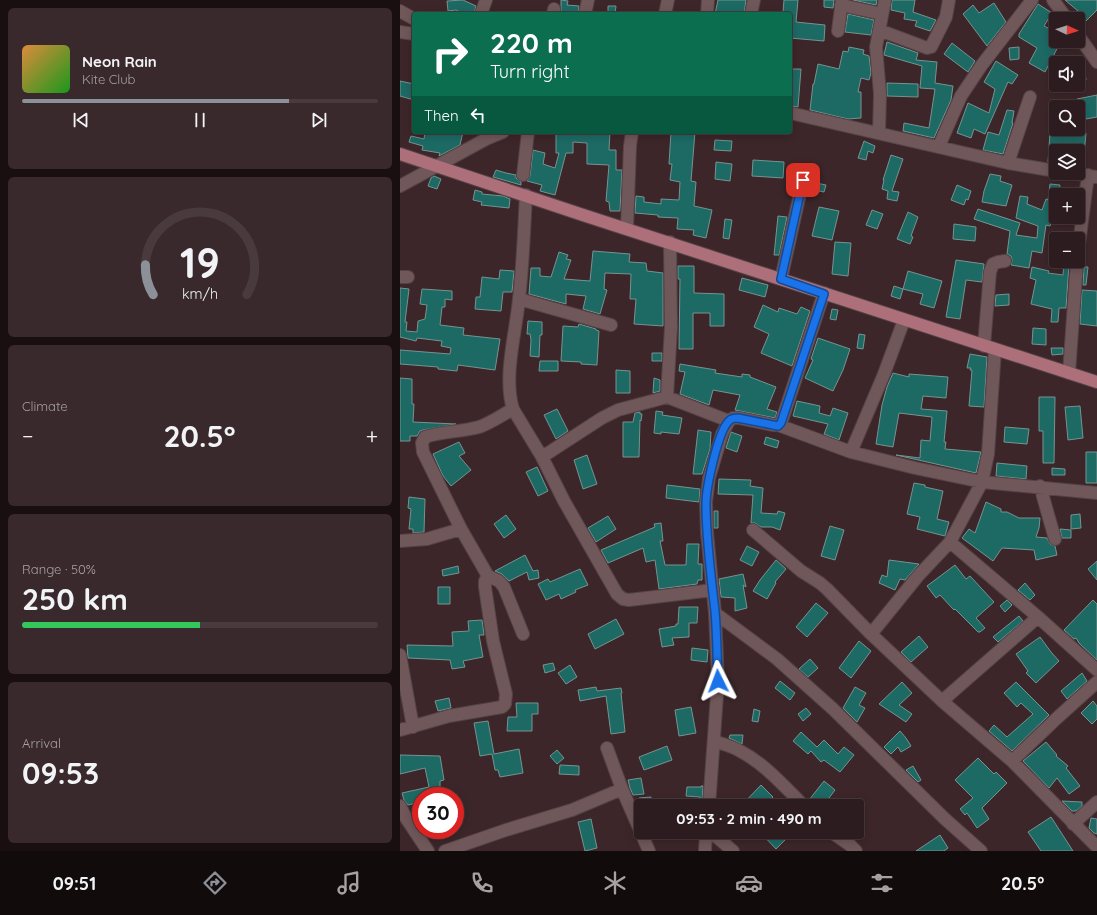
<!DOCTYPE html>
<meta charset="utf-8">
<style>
:root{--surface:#2d1c1f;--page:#39292c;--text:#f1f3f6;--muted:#a7a1a4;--line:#483a3d;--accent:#8c9099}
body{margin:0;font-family:Quicksand,sans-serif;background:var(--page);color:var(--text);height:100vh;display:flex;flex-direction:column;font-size:15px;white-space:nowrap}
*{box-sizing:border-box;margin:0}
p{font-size:13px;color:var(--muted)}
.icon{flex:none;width:22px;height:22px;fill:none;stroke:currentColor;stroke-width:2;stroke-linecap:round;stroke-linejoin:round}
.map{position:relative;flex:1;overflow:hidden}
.drawer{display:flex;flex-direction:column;gap:8px;padding:8px;background:#190f11;width:400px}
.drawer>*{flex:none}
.top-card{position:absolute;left:12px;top:12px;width:380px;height:122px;border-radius:4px;box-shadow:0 2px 10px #0003,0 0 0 1px var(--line);background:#0b6e4f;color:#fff;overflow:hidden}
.needle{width:26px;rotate:93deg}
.tools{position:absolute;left:649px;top:12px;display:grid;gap:8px}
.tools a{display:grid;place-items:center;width:36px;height:36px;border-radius:4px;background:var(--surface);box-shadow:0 2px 10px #0003,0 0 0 1px var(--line);font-size:20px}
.speed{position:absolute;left:12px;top:787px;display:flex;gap:8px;font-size:20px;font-weight:700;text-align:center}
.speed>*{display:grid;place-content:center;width:52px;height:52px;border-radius:50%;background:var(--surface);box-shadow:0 2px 10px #0003,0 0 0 1px var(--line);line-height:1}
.speed .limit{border:6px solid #d22;background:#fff;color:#111}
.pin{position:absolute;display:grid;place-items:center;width:34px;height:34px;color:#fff;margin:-17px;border-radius:8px;box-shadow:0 2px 6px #0006}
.me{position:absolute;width:44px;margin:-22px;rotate:357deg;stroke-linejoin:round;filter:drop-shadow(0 0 3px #0008)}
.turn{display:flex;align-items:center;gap:14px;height:84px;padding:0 12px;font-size:18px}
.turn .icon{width:52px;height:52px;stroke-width:2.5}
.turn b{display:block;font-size:28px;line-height:34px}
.then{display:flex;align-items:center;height:38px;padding:0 12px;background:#0003;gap:8px;font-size:15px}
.big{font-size:30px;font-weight:700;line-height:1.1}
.drawer .tile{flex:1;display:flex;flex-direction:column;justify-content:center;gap:6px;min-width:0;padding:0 14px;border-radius:6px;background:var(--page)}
.drawer .dial{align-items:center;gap:0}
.dial svg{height:104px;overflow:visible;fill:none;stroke:var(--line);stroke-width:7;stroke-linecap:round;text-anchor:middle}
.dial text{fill:var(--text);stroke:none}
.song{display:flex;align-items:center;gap:12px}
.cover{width:48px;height:48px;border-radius:6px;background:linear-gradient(135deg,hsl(30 70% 55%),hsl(120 70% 35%))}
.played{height:4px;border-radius:2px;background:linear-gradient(90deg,var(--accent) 75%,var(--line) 75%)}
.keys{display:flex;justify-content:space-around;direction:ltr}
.heat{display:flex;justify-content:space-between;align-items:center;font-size:22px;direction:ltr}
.charge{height:6px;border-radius:3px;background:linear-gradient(90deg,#34c759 50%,var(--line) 0)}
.trip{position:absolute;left:234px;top:799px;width:230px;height:40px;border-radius:4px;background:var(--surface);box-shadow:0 2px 10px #0003,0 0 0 1px var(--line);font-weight:700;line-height:40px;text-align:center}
.tab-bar{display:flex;height:64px;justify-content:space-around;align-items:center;background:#120b0c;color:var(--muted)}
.tab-bar .icon{width:28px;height:28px}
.tab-bar .on{color:var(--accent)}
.tab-bar b{font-size:18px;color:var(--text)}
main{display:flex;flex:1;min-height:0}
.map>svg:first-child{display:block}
.building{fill:#1d6a65;stroke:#769390}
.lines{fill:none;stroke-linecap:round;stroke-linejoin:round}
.minor-casing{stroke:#554346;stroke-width:14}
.major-casing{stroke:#554346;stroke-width:14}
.minor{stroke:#70575a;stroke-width:12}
.major{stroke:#ad707a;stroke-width:12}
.route-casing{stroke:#114b97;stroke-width:10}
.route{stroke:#1a73e8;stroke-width:7}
</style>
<main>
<section class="drawer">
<div class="tile">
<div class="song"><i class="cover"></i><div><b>Neon Rain</b><p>Kite Club</p></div></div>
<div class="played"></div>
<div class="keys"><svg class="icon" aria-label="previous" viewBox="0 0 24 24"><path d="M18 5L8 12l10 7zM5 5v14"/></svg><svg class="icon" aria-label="pause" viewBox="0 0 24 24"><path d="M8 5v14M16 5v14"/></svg><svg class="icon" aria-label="next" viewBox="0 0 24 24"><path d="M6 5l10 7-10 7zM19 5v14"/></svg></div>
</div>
<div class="tile dial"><svg viewBox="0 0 100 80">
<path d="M14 69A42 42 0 1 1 86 69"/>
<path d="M14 69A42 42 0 0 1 8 46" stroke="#8c9099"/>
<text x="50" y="56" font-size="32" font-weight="700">19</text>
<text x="50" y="72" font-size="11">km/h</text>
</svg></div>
<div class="tile"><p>Climate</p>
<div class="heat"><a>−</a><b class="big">20.5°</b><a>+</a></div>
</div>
<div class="tile"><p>Range · 50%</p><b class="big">250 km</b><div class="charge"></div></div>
<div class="tile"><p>Arrival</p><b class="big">09:53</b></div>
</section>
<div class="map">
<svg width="697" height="851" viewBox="0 0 697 851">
<rect width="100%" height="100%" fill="#3c2629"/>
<path class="building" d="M63 0 76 6 74 14H64L56 10 48 11 47 1Z
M161 0 168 1 167 5 179 6 178 14H161Z
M318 0H346L344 14H315Z
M384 0H398L396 22 425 25 424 41 390 38V13L383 12Z
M424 0H434L433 8 424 7Z
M453 0H477L476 5Z
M492 0H515L513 12 536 20 530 31 515 26 517 21 504 19 505 13 491 10Z
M665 0H697V10L682 25 673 15 678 11Z
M594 3 606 22 587 46 563 14 573 5 579 13Z
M638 4 652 13 644 26 656 32V41H661L645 72 629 63 637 48 619 37V34Z
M208 6H216L215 14H208Z
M448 14 474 20 471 35 445 32Z
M487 42 518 53 516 60 537 62 535 83 553 86 551 100 534 138 503 131 504 123 529 128 535 89 520 88 522 66 484 55Z
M552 43 575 61 568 72 544 54Z
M449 47 464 50 463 54 469 56 471 73 469 80 461 78 458 92H461V118L448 119 410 110 413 84H414L418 64 439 69 443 51 448 52Z
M619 47V59L610 60 609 48Z
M596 61 618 75 612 84 608 82 585 134 574 129 571 138 557 133 568 103 589 113 595 89 584 82Z
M684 65 686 80 678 82V66Z
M390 69H401L398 107 390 106Z
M0 81 14 84V100L0 96Z
M487 83 518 84V97L487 96Z
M697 95V117L686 119 685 113 681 114 677 99Z
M607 110 614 111 612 123H613L603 154 583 150 588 132 599 135Z
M25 132H63L60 145 39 156 40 153 22 150 23 146 9 142 11 136 24 139Z
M156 132H210L209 150H216V170H222L220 211H210L209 202 206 201 209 165 187 164V143L173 142V153H166L155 195 140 191 142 185 127 181 130 176 133 150 145 153 143 164 155 168 159 153H156Z
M271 132H295L291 181 296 182 294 206 312 210 306 238 293 235 294 230 277 229 278 218 258 217V215L235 213 236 196 244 197V202L261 204V199L279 200 280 182 270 180 272 164H269Z
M650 132 686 133 683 167 678 166V151H656V163L648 162Z
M315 140 332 141 331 151 314 150Z
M464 141 475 146 473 153 468 151 466 160 458 158Z
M491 155 503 159 492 191 499 192 497 201 487 199 488 191 482 189 484 180H483Z
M353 160 384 162 383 178 352 176Z
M316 162 332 164 330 181 315 179Z
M396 167 410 174 409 176 405 173H401L397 175 395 182 390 180Z
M96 170 106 173 116 175V178L121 182V185L93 177Z
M590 174 601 176 600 181 612 185 606 206 582 202 584 191Z
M34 176 41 179 37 189 28 186 31 178Z
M416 183 426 185 424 192 414 190Z
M650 184 660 185 659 195H656V205L650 226 646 225 642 253 632 251 629 268 611 265 612 260 611 256 607 254 610 231 574 219 578 209 620 223 616 235 637 238 638 226 616 218 620 196 628 197 627 204 642 210 646 199 648 200Z
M557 185 571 191 568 200 566 199 564 205 551 200Z
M75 190 82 192V194L103 196 110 199 109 208 81 205 82 202 73 200Z
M419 207 439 211 432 240 412 236Z
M472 210 483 214 477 229 466 225Z
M508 212 518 217 511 236 513 237 510 244 497 239Z
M378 216 387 217 379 255H374Z
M325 219 332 220 329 239 323 238Z
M554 224 576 227 575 241 553 239Z
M435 242 451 243 448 276 432 274Z
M193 251 230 254 229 262 246 263 247 271 263 273V326L234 324 236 299H230L231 274 205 273 204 289 207 290 200 314 183 309 186 296 166 294V304L129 294 131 268H140V276L151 277 159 252 168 255 166 259 171 260 164 279 190 281Z
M556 260 584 264 582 282 566 280 560 319 546 317Z
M664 263 669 264 666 308H659L658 322H651L652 309 631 304 636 280 630 278 632 267 649 271 648 273 663 275Z
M278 266H294V293L324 294V326H310V313H293V349H279L280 279H278Z
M684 267H688L686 285H683Z
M100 270 114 271 112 292H103L101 311 75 309 76 297H80L82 277 99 279Z
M508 271 542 281 534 308 520 304 523 294 503 289Z
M342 278 368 285 365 297 339 290Z
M494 286 503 289 500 299 491 296Z
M0 288 9 289 5 322H7L6 331 17 332 18 321 25 319 27 305 20 304 22 289 52 291V300L45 299V307H42L40 325 64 328 63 335 100 339 95 370 58 365 57 371 38 369V367L0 364V350L50 354 51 348 41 346 42 341 17 338 16 341 0 337Z
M682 290 697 291V326L680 324Z
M609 294V305L595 306 596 295Z
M363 305 378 312 379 308 397 314 401 307 410 311 392 366 361 353 369 334 354 327Z
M432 309 438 310 436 320 430 319Z
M128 321 142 322V335H140L139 357 130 356 131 340 130 334H127Z
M179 324 196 329V330L199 331 197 365 181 364V362L161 361 163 326 178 327Z
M633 328 646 329V345L632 344Z
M459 334 465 335 463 349 457 348Z
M418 338 450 349 443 370 433 391 405 378 413 360 411 359Z
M651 348H663V354L652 355Z
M252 353H262V361H252Z
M570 354 587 357 584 407 569 406 572 370H570L571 368H567Z
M140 361H158V371H139Z
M280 364 316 370 315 373 342 377V374L350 375V377L376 387 367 409 377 412 375 418 335 410 340 395 313 390 309 405 280 394 285 372 279 371Z
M216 370 230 371V393H216Z
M493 373 509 377V374L548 377 546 398 523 396 521 409 547 411 544 442H546L545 449 581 452 576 473 496 455 520 458 521 440 530 441 532 417 499 413 493 447 476 444 482 405 487 387Z
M0 378 12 379V404H14L13 422 56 424 23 430 20 431 17 436H10V441H0Z
M254 378 260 380V391L253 393Z
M639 397H655L654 463H643V431H639Z
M397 401 420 406 419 413 430 416 433 408 448 413 439 440 424 434 428 424 393 416Z
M680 406 683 438 668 440 665 407Z
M157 409 168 431 156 439 144 415Z
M256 411 263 412 262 415 282 418 279 434 261 432V434L254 433Z
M240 412V414H242L241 421 240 420 239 457H223V422H233L235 413Z
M605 427 629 429 627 444 604 442Z
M298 430 311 432 310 449 302 474H293Z
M331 432 342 436 337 452 326 448Z
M366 437 379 441 377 448 364 444Z
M59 442 65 453 59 456 71 470 51 486 43 476 33 454Z
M686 452H697V483H686Z
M187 455 197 484 183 489 174 460Z
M597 463 627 466 626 479 596 476Z
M137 467 148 491 138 496 126 472Z
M652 468 665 469V475H652Z
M319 479 351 480 350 486 363 488 361 513 377 514 378 511 385 513 380 530 372 527H361L355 523H351L353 495 318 494Z
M514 483 525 485V487L543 491 537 519 549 522 545 536 517 529 520 517 507 514Z
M267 485 300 489 299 502 266 498Z
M9 497 25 499 24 532 13 533V529H9L11 509 8 508Z
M586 502 601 509V512H607L619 518H640L639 528 636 537 647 538 650 544 655 546 657 555 636 560 634 550 602 548 593 561 562 538 569 529 575 533Z
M314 511H318V528H314Z
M680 514 681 528 671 529V515Z
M106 515 116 529 104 538 94 524Z
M208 516 216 529 196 542 188 528Z
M261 523 263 541H260L265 565H286L287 544H299L298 564H302V580H298L297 584 259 589 255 560 246 562 243 548 208 563 201 550 255 527 254 524Z
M430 526 444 530 435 560 421 556Z
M660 529 671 530V538H662Z
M347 546 359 552 352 566 340 560Z
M125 555 133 571 138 570 139 578 129 580 127 572 109 581 102 574 95 571Z
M376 560 386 569 375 582 376 583 367 599 353 591 360 580Z
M489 560 519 564 505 580 500 579 495 590 479 583 482 575 487 577Z
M697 561V580L688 569Z
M555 565 566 579 570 576 594 602 576 618 585 628 580 632H578L555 609 554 610 540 595 536 598 527 586Z
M58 566 59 573 43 576 42 570Z
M180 569 188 585 175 590 176 592 161 599 159 594 146 600 138 584 148 579 150 582Z
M343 574 346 587 343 585 347 608 335 611V598L321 597 319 579Z
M625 583 635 595 630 600 618 590Z
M38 587H50V604H38Z
M607 600 612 605 605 612 600 606Z
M693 600 697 604V660L679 643 676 638 674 639 664 630Z
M416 603 428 613 407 637 396 627Z
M279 607H298L297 623H289V637L272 638 274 645 262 647 259 629 276 626V624H278Z
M619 616 623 621 598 642 593 637Z
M216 619 224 634 195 649 188 634Z
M82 620 84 635H79L83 657 63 661 65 667 52 669 50 660 8 658 7 645 53 646 52 632 69 631 68 621Z
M519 636 528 647 511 662 501 652Z
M640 637 651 652 659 661 636 683 626 673 628 671 616 654Z
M459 641 471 651 451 678 439 668Z
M292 648 308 650 307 662 291 660Z
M410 659 418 668 408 677 399 669Z
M153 663 155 670 145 673 143 665Z
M170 665 177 677 166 684 158 673Z
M682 673 687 681 667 699 661 691Z
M380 681 395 693 390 700 375 688Z
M502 682 512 693 499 705 512 714 506 722 479 704Z
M616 682 649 715 612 751 589 731 594 725 607 737 633 714 621 703 617 707 604 693Z
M196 687 197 691 221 688 222 693H221L225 732 211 734 206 696 180 701 178 690Z
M455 687 466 693 459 705 465 708 457 722 443 708Z
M49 698 51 708 38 711 35 701Z
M693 701 697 706V719L692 724 681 713Z
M116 703H138V714H132V731H107L108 717H117Z
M291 707 296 733 279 736 275 710Z
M406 708 411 714 403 721 398 714Z
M354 709 360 711 358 722 352 721Z
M88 721 94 754 119 749 123 773 100 777 98 770H95L92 754 80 756 74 723Z
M500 731 506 738 511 746 501 752 498 747 491 754 484 747Z
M401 732 417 747 424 740 438 754 444 747 454 755 440 772 424 760 421 762 411 751 408 754 393 741Z
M330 735H343L342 744 329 738Z
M646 742 657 755 656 756 668 766 666 768 680 786 669 794 657 778 649 788 623 761Z
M267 746 272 760 244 770 239 757Z
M157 750 164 758 157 764 150 756Z
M0 755 40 756 44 780 40 781V792H32V796H21V802L8 805 4 800 2 793 29 787 25 768 0 774Z
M578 758 594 774 596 772 607 783 582 808 589 819 577 828 567 813 565 815 560 809 573 798 555 780Z
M160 765 179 766V775L159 774Z
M513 766 521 780 518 782 506 770Z
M241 778 244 794 233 795 230 788 228 780Z
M424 781 435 790 423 806H411L409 800Z
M361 785 373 797 364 806H341Z
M301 786H303L302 801H300V797L286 796 287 787H301Z
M251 797V806H239V798Z
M662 801 682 802V806L676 811H672Z
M651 817 664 837 673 851H641L628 832Z
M691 818 697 819V834L694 833 689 828Z
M191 819 197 848 185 851 178 822Z
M322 832H340L332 840Z
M360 832H393L376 849Z
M540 835 548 848 544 851H516Z"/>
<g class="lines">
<defs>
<path id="minor" d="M653 0 667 19
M441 5 482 14
M0 11 14 19
M81 14 86 0
M153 14 154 9
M185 14 188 0
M265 14 268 0
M307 14 308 0
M351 14 354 0
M479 30 527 48 531 47 546 17 549 0
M438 31 442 0
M0 32 14 34
M678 35 697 62
M390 113 608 163 656 171
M479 133 480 94 476 47 485 0
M539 146 561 96 581 66 632 0
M608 163 630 97
M672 173 697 177
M123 175 128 132
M0 186 86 139 103 132
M126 195C124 230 123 265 119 299 116 332 103 377 113 409L142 457 164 501 217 594 223 599 229 600 313 590
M227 228 230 146 232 132
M678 252 688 175
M0 277H8
M381 279 403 180
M119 299 211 325
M584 346 590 272 593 264 598 262 605 261
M669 373 677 261
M267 397 271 327 270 242
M113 409C102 415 91 423 79 427 61 432 43 431 25 437L22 443 23 452 61 529 88 576 99 581 104 587 123 634
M378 425 451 452 515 468 582 482 697 493
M451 452 484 374 504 320
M142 457 202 418 218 410 267 397 329 421
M640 486 655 539
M353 530 401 571 420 583 427 589 471 634 542 701 612 761 697 847
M0 541 27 539 61 529
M550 542 638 617 697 670
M315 613 377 659 433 709 545 819 581 851
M471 634 518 576 550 542 582 482 588 454 595 349
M0 655 13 727
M542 701 638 617
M0 730 49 716 102 707 105 704 106 694 93 641 85 587V581L88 576
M314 741C322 744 332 746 340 751 365 764 384 786 404 806
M207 748 222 789 249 851
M612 761 657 718 697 682
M0 806 6 818 28 851
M309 806 318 681 315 613 307 533 306 502 309 478 322 434 329 421 333 418H339L373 425H378L381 423 424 293
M673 824 697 802
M311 832 333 851
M431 832 450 845 456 851
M45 851 106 830 172 810 222 789
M305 851 306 832"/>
<path id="major" d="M0 154 183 215 697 382"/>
</defs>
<use href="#minor" class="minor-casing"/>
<use href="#major" class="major-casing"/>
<use href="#minor" class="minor"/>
<use href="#major" class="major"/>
</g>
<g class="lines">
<defs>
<path id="route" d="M318 681C317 658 317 634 315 611 311 575 306 540 306 504 306 489 318 429 330 420 332 418 335 418 338 418L378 426 381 423 424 294 381 279 403 180"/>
</defs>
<use href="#route" class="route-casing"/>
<use href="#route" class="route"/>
</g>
</svg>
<div class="tools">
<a><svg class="needle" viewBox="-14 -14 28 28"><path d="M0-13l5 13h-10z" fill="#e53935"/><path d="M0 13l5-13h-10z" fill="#a7a1a4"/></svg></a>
<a><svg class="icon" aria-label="sound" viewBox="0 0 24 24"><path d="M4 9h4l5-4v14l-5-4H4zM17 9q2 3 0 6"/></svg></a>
<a><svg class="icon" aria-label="search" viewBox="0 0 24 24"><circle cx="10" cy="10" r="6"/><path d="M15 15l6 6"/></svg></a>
<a><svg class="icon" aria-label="layers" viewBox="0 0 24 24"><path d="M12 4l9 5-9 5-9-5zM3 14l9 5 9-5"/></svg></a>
<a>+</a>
<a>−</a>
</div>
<div class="speed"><div class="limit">30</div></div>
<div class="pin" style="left:403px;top:180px;background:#d93025"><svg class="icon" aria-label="arrive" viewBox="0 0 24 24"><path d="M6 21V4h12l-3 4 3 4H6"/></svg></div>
<svg class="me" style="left:318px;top:681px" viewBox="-20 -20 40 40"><path d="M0-17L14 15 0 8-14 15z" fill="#1a73e8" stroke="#fff" stroke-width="4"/></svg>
<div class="trip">09:53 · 2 min · 490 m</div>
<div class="top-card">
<div class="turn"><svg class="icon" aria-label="right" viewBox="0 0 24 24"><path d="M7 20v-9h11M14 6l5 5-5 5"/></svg><div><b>220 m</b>Turn right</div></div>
<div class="then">Then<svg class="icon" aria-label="left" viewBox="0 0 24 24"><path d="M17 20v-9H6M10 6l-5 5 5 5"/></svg></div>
</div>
</div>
</main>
<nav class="tab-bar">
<b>09:51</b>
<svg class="icon on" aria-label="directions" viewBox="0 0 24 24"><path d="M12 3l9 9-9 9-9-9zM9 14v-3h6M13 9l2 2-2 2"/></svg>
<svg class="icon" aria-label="music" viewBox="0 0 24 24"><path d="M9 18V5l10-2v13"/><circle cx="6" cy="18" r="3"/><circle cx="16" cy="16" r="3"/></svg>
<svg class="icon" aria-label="phone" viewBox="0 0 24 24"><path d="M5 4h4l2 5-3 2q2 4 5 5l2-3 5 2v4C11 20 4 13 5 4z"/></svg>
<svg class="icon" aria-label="climate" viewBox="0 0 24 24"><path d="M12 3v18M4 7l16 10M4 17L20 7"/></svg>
<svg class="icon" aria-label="car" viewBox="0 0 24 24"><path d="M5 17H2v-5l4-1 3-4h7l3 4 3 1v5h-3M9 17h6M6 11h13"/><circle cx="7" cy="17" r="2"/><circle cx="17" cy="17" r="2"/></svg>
<svg class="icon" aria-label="filters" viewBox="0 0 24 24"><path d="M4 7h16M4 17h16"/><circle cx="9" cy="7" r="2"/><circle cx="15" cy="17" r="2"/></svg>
<b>20.5°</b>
</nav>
